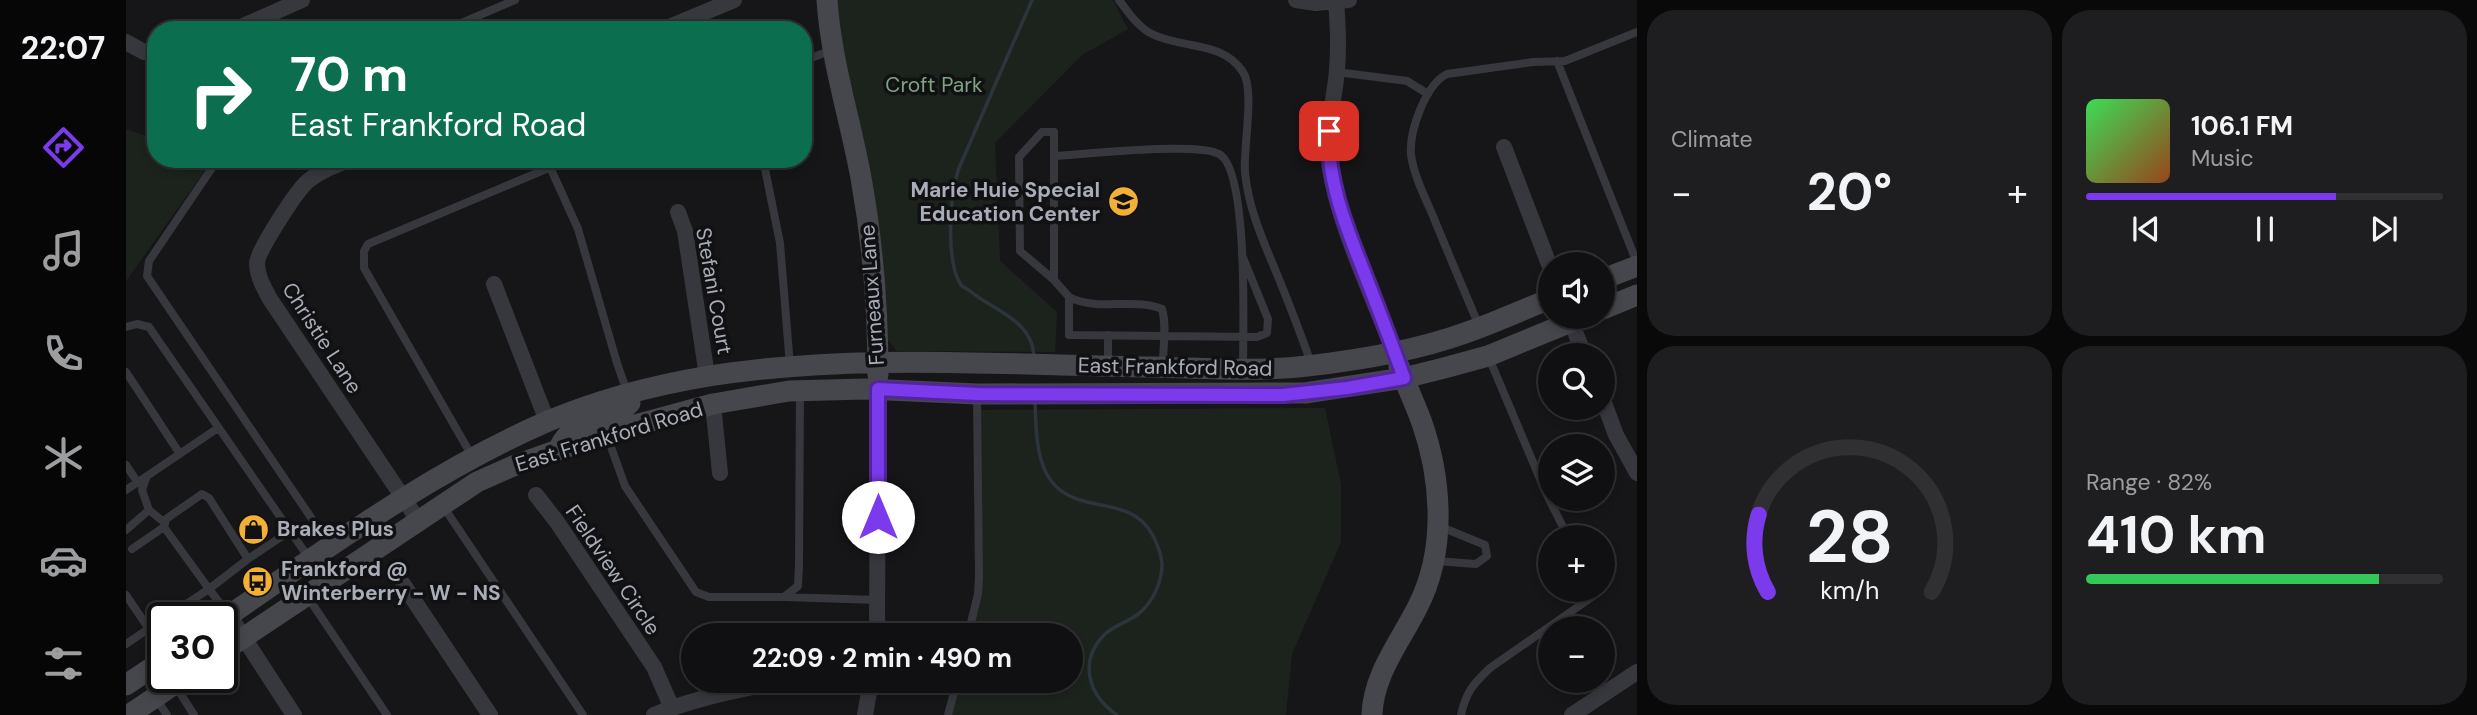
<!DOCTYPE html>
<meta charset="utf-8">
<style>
:root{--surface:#101012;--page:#1e1e20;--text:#f1f3f6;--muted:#9c9d9f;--line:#303032;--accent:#7c3aed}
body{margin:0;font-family:"DM Sans",sans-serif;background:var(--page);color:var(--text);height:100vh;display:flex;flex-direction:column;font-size:26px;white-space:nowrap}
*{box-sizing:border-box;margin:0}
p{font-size:23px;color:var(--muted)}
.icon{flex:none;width:38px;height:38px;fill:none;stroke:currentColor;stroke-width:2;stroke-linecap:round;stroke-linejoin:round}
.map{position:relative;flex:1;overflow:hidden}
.panel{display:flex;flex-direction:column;gap:10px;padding:10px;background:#09090a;width:840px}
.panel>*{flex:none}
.hud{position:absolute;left:21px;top:21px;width:665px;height:147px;border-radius:28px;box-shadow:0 4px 10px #0003,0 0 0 2px var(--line);background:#0b6e4f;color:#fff;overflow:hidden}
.buttons{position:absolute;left:1412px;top:252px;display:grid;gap:14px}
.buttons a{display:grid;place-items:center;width:77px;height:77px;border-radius:50%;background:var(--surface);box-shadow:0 4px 10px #0003,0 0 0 2px var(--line);font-size:35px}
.speed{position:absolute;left:21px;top:602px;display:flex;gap:14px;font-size:35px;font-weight:700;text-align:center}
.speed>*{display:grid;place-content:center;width:91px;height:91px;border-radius:50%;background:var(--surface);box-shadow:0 4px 10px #0003,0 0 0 2px var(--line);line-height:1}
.speed .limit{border:4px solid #111;border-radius:10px;background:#fff;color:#111}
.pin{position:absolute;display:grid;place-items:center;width:60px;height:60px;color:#fff;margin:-30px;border-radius:14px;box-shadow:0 4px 10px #0006}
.me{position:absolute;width:77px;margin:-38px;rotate:0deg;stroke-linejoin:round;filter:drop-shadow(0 0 5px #0008)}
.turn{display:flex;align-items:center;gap:24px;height:147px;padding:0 28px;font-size:32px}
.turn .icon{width:91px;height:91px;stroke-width:2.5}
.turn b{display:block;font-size:49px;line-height:60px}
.big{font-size:52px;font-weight:700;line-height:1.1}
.panel .card{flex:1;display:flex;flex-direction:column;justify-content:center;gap:10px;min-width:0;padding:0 24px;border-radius:28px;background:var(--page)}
.panel .dial{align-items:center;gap:0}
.dial svg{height:182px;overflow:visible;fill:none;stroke:var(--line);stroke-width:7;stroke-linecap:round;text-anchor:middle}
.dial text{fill:var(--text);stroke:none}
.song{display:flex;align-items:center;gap:21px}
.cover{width:84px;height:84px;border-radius:10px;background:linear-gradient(135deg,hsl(130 70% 55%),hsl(20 70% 35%))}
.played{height:7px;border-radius:4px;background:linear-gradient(90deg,var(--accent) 70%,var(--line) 70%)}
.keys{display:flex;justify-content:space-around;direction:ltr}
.heat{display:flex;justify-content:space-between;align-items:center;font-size:38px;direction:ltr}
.charge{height:10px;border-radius:5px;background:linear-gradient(90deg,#34c759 82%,var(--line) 0)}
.panel .tiles{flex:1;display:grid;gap:10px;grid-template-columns:repeat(2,1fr)}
.trip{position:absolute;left:555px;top:623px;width:402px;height:70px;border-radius:35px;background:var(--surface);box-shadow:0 4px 10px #0003,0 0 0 2px var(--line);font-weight:700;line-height:70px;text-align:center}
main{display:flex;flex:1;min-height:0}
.tabs{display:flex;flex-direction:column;width:126px;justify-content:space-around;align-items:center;background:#060607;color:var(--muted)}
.tabs .icon{width:49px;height:49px}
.tabs .active{color:var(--accent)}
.tabs b{font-size:32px;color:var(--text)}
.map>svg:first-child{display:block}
.green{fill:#1c231d}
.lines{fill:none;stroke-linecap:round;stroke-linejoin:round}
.stream{stroke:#2c353c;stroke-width:3.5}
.lane{stroke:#37383d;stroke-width:8}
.street{stroke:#37383d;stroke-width:16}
.secondary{stroke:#45474d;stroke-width:21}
.route-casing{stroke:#51269a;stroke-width:18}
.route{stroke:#7c3aed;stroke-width:12}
.labels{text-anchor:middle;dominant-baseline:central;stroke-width:7;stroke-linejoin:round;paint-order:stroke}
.park-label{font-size:21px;fill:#7fa381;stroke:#111113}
.poi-label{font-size:21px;font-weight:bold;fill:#a8adb8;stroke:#111113;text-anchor:start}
.street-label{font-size:21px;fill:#a8adb8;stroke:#111113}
</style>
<main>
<nav class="tabs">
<b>22:07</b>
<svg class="icon active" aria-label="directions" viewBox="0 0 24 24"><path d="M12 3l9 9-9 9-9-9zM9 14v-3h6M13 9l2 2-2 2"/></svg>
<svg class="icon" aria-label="music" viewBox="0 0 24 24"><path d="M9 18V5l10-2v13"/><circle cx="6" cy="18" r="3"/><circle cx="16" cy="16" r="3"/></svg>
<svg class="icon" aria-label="phone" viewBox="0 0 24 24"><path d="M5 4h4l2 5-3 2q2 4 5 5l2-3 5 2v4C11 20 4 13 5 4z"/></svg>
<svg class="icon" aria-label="climate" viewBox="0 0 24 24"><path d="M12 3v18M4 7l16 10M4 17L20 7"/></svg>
<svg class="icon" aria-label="car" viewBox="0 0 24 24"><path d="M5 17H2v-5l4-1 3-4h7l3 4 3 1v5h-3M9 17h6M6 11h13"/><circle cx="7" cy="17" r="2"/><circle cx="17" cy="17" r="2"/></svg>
<svg class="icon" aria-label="filters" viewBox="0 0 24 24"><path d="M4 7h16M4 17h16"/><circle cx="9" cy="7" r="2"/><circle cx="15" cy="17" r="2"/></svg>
</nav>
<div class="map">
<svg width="1511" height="715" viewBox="0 0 1511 715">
<rect width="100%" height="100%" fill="#161618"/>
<path class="green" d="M710 0H987L1002 29 956 55 869 143 874 261 931 312 929 352 771 351 761 339 710 13Z
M0 129 20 136H30V159H87L0 281Z
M1199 408 1215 484V542L1166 654 1160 715H826L834 681H945V635H845L855 596 854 410Z"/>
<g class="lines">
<path class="stream" d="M906 0 833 168C824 194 819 261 835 285 837 287 841 289 844 291 868 311 907 320 908 357
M909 400C910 425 909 461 926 482 952 515 1004 494 1026 534 1031 543 1035 553 1036 564 1036 583 1026 604 1011 615 1001 622 988 626 979 634 952 661 962 695 991 715"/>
<path class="lane" d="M993 0C1002 12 1012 27 1026 34 1055 49 1096 40 1117 72 1129 90 1117 149 1119 172 1122 209 1139 245 1153 279 1164 306 1175 335 1185 363
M319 30 389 0
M677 61 706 50
M1431 61 1511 263
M1211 72 1281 81 1302 94
M928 156C960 154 1071 142 1093 154 1123 170 1117 333 1117 369
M92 159 23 261 21 276 203 544
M637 159 654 243 664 366
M424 167 452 229 491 363 501 392
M928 280V132H916L893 157 894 251 928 280 943 297V335L1131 337 1141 333 1142 319 1116 255
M943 297C972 312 1006 297 1036 309 1041 326 1037 346 1037 364
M1353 326C1338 290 1322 253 1307 216 1299 197 1288 176 1285 155 1283 132 1299 85 1321 74L1407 62 1439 61 1511 32
M0 327 11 324 23 327 164 531 122 559 83 498 76 494 40 519 38 527 83 589 122 559
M982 335V364
M1363 358 1420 493 1442 537
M0 372 54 454
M480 433 499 486 570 592 583 597H658L672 586 673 565 674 393
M347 458 238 268V251L242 244 444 159
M0 465 12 483
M0 490 21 476
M317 506 457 715
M23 510 39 523
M0 530 23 510 16 490 21 476 92 428
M164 531 183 558
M6 549 38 527
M1310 561 1350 564 1361 556 1359 545 1313 526
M0 595 23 629
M181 596 261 715
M658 597 752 600
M39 618 83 589 102 614
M842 635 852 594 853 577 851 397
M0 644 37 619
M49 685 68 715
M29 697 41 715
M822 715 831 681
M1335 715C1340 692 1347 684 1364 668L1466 597 1469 590"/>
<path class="street" d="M1170 0 1190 3 1223 0
M1210 1C1212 25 1213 47 1211 70 1209 97 1201 123 1202 150 1206 213 1245 291 1268 352
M108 30 176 0
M536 30 608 0
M0 42 18 52 30 54
M1378 147 1424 267
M226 159C211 165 195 170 182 181 171 190 132 250 131 263 131 276 138 288 144 299L292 520
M552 212 559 231 581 376
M368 284 421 421
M1445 321 1458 355
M1477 400 1490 435 1511 473
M587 404 594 473
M410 495 431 522 528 667 546 708
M277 584 364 715
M103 615 168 715
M751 635 752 389
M528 715C569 698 614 689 658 681
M739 715 745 681
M1446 715 1511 672"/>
<path class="secondary" d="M701 0C705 61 724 118 735 178 747 244 752 308 752 375
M1477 279 1511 266
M1477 309 1511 295
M433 448C449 414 483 426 504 403
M96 620C200 549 305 472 420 422 471 400 529 385 583 376 729 353 879 365 1026 367 1077 368 1130 372 1181 366 1234 360 1289 351 1339 333 1368 323 1396 310 1424 299
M96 652 351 482 387 466 480 433 587 404 663 391 740 389 851 394 1179 393 1278 378 1318 368 1362 356 1457 317
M0 685 37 660
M3 715 59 677
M1246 715C1247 675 1274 642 1291 608 1321 551 1316 479 1295 420 1288 402 1280 384 1273 366"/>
</g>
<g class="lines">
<defs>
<path id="route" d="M752 517V389L851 394 1157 395 1221 388 1278 378C1264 339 1249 300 1234 262 1217 219 1201 177 1203 131"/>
</defs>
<use href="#route" class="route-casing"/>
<use href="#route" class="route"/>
</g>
<defs>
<symbol id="school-disc" viewBox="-11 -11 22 22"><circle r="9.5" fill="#f2b134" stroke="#111113"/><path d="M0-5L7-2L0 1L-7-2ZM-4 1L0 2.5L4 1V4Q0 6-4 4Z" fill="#111"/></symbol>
<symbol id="shop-disc" viewBox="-11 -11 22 22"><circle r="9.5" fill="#f2b134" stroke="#111113"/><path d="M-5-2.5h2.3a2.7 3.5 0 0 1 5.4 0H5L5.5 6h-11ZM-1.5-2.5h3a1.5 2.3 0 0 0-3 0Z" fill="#111"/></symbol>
<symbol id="bus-disc" viewBox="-11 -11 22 22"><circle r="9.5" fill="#f2b134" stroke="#111113"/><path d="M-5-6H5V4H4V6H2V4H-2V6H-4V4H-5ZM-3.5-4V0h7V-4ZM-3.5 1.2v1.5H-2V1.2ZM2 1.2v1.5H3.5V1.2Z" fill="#111"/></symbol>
</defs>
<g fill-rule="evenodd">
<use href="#school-disc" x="980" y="184" width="35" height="35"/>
<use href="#shop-disc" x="110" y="512" width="35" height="35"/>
<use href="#bus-disc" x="114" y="564" width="35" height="35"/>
</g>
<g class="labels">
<g class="park-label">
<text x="808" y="85">Croft Park</text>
</g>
<g class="poi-label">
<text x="974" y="190" text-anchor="end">Marie Huie Special<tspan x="974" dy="24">Education Center</tspan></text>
<text x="151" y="529">Brakes Plus</text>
<text x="155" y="569">Frankford @<tspan x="155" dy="24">Winterberry - W - NS</tspan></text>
</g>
<g class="street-label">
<text transform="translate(588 291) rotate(80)">Stefani Court</text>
<text transform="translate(746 295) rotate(-94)">Furneaux Lane</text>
<text transform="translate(196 338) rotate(57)">Christie Lane</text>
<text transform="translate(1049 367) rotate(1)">East Frankford Road</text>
<text transform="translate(483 437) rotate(-17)">East Frankford Road</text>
<text transform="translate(487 570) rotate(56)">Fieldview Circle</text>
</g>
</g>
</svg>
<div class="buttons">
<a><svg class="icon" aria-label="sound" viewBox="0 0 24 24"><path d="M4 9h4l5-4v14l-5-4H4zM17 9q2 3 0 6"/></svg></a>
<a><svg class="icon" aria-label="search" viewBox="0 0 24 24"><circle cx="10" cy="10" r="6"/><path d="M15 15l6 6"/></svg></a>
<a><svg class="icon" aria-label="layers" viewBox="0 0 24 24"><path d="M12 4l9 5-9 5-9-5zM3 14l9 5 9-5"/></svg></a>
<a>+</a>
<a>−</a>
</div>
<div class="speed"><div class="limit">30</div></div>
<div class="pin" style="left:1203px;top:131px;background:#d93025"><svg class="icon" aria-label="arrive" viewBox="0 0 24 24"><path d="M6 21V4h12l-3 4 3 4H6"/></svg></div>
<svg class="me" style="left:752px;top:517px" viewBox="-20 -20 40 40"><circle r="19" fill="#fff"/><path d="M0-13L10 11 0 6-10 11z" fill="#7c3aed"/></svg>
<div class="trip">22:09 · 2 min · 490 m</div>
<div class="hud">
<div class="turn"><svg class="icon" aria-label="right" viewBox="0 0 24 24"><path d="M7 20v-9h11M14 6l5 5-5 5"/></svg><div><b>70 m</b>East Frankford Road</div></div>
</div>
</div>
<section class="panel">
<div class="tiles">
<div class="card"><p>Climate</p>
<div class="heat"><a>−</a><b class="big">20°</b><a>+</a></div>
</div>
<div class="card">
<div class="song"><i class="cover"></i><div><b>106.1 FM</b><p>Music</p></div></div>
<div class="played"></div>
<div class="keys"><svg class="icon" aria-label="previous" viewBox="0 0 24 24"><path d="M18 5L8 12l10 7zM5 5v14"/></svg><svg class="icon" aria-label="pause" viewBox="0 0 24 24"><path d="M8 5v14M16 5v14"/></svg><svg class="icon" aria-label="next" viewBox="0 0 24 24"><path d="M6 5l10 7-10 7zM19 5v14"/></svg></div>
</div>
<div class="card dial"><svg viewBox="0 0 100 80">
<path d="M14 69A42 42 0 1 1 86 69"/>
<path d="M14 69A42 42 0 0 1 10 35" stroke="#7c3aed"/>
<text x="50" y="56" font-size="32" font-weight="700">28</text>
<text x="50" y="72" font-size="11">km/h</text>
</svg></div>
<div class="card"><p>Range · 82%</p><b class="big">410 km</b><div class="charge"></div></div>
</div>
</section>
</main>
